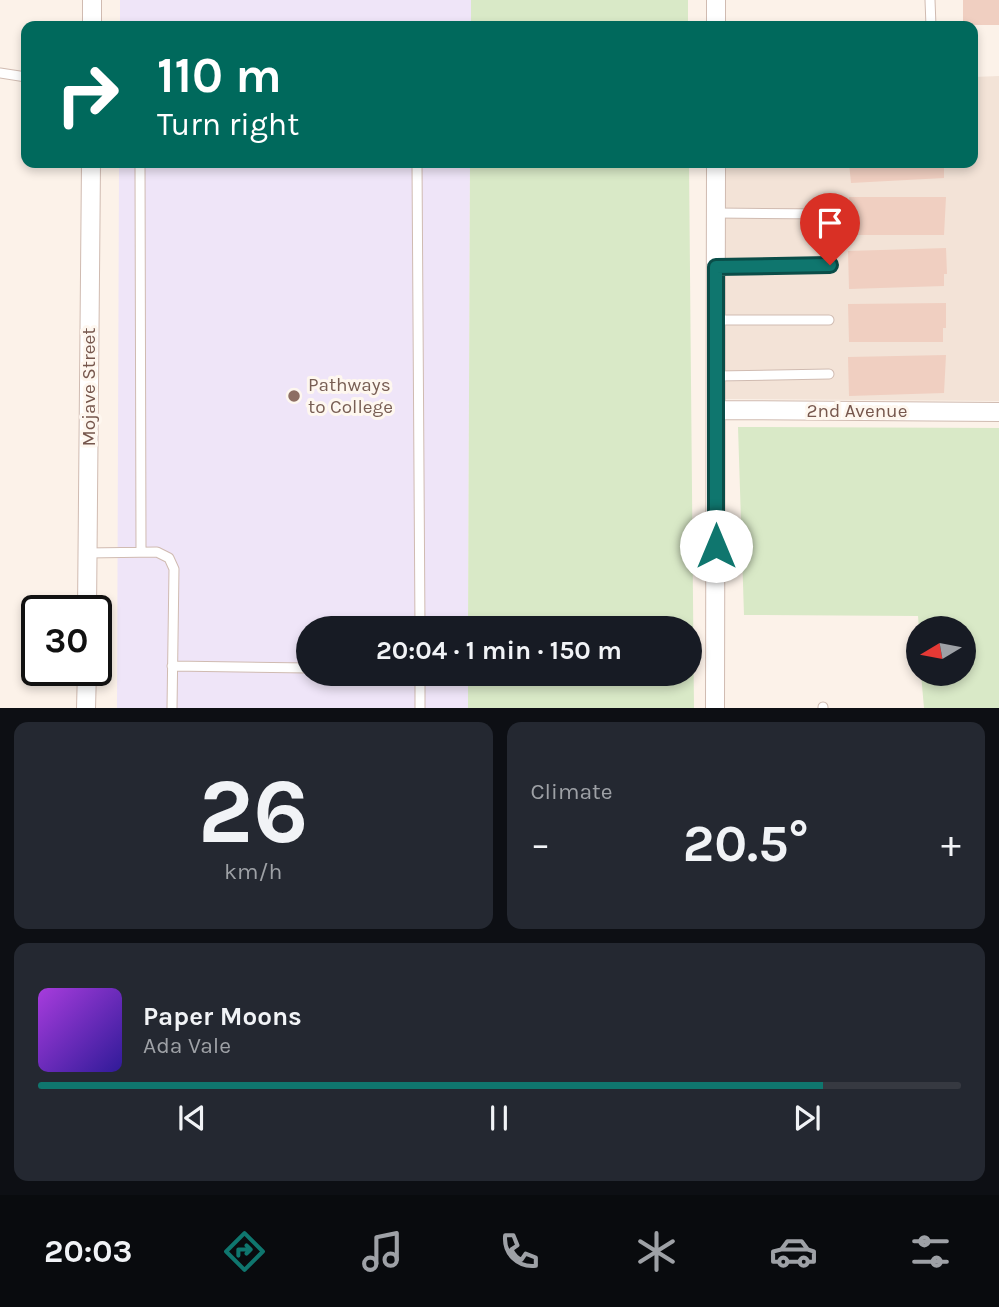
<!DOCTYPE html>
<meta charset="utf-8">
<style>
:root{--surface:#171b24;--page:#242831;--text:#f1f3f6;--muted:#9ea1a6;--line:#363941;--accent:#0f766e}
body{margin:0;font-family:Karla,sans-serif;background:var(--page);color:var(--text);height:100vh;display:flex;flex-direction:column;font-size:26px;white-space:nowrap}
*{box-sizing:border-box;margin:0}
p{font-size:23px;color:var(--muted)}
.icon{flex:none;width:38px;height:38px;fill:none;stroke:currentColor;stroke-width:2;stroke-linecap:round;stroke-linejoin:round}
.map{position:relative;height:708px;overflow:hidden}
.side{display:flex;flex-direction:column;gap:14px;padding:14px;background:#0d0f14;flex:1}
.side>*{flex:none}
.guide{position:absolute;left:21px;top:21px;width:957px;height:147px;border-radius:14px;box-shadow:0 4px 10px #0003;background:#00695c;color:#fff;overflow:hidden}
.needle{width:46px;rotate:260deg}
.controls{position:absolute;left:906px;top:616px;display:grid;gap:14px}
.controls a{display:grid;place-items:center;width:70px;height:70px;border-radius:50%;background:var(--surface);box-shadow:0 4px 10px #0003;font-size:35px}
.speed{position:absolute;left:21px;top:595px;display:flex;gap:14px;font-size:35px;font-weight:700;text-align:center}
.speed>*{display:grid;place-content:center;width:91px;height:91px;border-radius:50%;background:var(--surface);box-shadow:0 4px 10px #0003;line-height:1}
.speed .limit{border:4px solid #111;border-radius:10px;background:#fff;color:#111}
.pin{position:absolute;display:grid;place-items:center;width:60px;height:60px;color:#fff;margin:-72px -30px;border-radius:50% 50% 50% 0;rotate:-45deg;box-shadow:0 0 7px #0007}
.pin .icon{rotate:45deg}
.me{position:absolute;width:77px;margin:-38px;rotate:0deg;stroke-linejoin:round;filter:drop-shadow(0 0 5px #0008)}
.turn{display:flex;align-items:center;gap:24px;height:147px;padding:0 21px;font-size:32px}
.turn .icon{width:91px;height:91px;stroke-width:2.5}
.turn b{display:block;font-size:49px;line-height:60px}
.big{font-size:52px;font-weight:700;line-height:1.1}
.side .tile{flex:1;display:flex;flex-direction:column;justify-content:center;gap:10px;min-width:0;padding:0 24px;border-radius:14px;background:var(--page)}
.side .dial{align-items:center;gap:0}
.dial b{font-size:91px;line-height:1}
.song{display:flex;align-items:center;gap:21px}
.cover{width:84px;height:84px;border-radius:10px;background:linear-gradient(135deg,hsl(280 70% 55%),hsl(250 70% 35%))}
.played{height:7px;border-radius:4px;background:linear-gradient(90deg,var(--accent) 85%,var(--line) 85%)}
.keys{display:flex;justify-content:space-around;direction:ltr}
.heat{display:flex;justify-content:space-between;align-items:center;font-size:38px;direction:ltr}
.side .tiles{flex:1;display:grid;gap:14px;grid-template-columns:1fr 1fr}
.tile:last-child{grid-column:span 2}
.trip{position:absolute;left:296px;top:616px;width:406px;height:70px;border-radius:35px;background:var(--surface);box-shadow:0 4px 10px #0003;font-weight:700;line-height:70px;text-align:center}
.menu{display:flex;height:112px;justify-content:space-around;align-items:center;background:#090b0e;color:var(--muted)}
.menu .icon{width:49px;height:49px}
.menu .on{color:var(--accent)}
.menu b{font-size:32px;color:var(--text)}
.map>svg:first-child{display:block}
.residential{fill:#f3e3d7}
.education{fill:#efe5f8}
.green{fill:#d9e9c7}
.building{fill:#f0cfc1}
.lines{fill:none;stroke-linecap:round;stroke-linejoin:round}
.lane-casing{stroke:#d0bbb1;stroke-width:11}
.street-casing{stroke:#d0bbb1;stroke-width:20}
.lane{stroke:#fff;stroke-width:9}
.street{stroke:#fff;stroke-width:18}
.route-casing{stroke:#0a4d48;stroke-width:18}
.route{stroke:#0f766e;stroke-width:12}
.education-dot{fill:#8d6e63;stroke:#fef7ef;stroke-width:2.5}
.labels{text-anchor:middle;dominant-baseline:central;stroke-width:6;stroke-linejoin:round;paint-order:stroke}
.education-label{font-size:19px;fill:#785e54;stroke:#fef7ef;text-anchor:start}
.street-label{font-size:19px;fill:#76574d;stroke:#fef7ef}
</style>
<div class="map">
<svg width="999" height="709" viewBox="0 0 999 709">
<rect width="100%" height="100%" fill="#fcf2e9"/>
<path class="residential" d="M999 76V401L723 399 724 163H973V77Z"/>
<path class="education" d="M120 0H471V26H120Z
M119 163H470L468 628H308V674H468V708L117 709Z"/>
<path class="green" d="M471 0H688V26H471Z
M470 163H689L694 708H468V674H690V628H468Z
M738 427 999 428V708H924L921 674H964V628L919 629 918 616 744 615Z"/>
<path class="building" d="M963 0H999V25H963Z
M849 163H947V166L944 167V178L851 183Z
M849 197H946L944 235H849Z
M946 248 947 274H944V286L849 289 848 251Z
M946 303V328H943V342H849L848 304Z
M946 355 944 393 849 396 848 357Z"/>
<g class="lines">
<defs>
<path id="lane" d="M930 0 931 26
M0 73 26 77
M140 163 141 552
M417 163 420 628
M716 213 831 214
M716 267 830 265
M716 320H829
M716 376 829 374
M87 553 157 552 169 558 174 569 172 709
M172 666 308 668
M420 674V709
M823 707V709"/>
<path id="street" d="M716 0V26
M92 26V0
M716 410 999 412
M87 611 91 163
M86 709 87 670
M715 709 716 163"/>
</defs>
<use href="#lane" class="lane-casing"/>
<use href="#street" class="street-casing"/>
<use href="#lane" class="lane"/>
<use href="#street" class="street"/>
</g>
<g class="lines">
<defs>
<path id="route" d="M716 546V267L830 265"/>
</defs>
<use href="#route" class="route-casing"/>
<use href="#route" class="route"/>
</g>
<circle class="education-dot" cx="294" cy="396" r="7"/>
<g class="labels">
<g class="education-label">
<text x="308" y="385">Pathways<tspan x="308" dy="22">to College</tspan></text>
</g>
<g class="street-label">
<text transform="translate(89 387) rotate(-90)">Mojave Street</text>
<text x="857" y="411">2nd Avenue</text>
</g>
</g>
</svg>
<div class="controls">
<a><svg class="needle" viewBox="-14 -14 28 28"><path d="M0-13l5 13h-10z" fill="#e53935"/><path d="M0 13l5-13h-10z" fill="#9ea1a6"/></svg></a>
</div>
<div class="speed"><div class="limit">30</div></div>
<div class="pin" style="left:830px;top:265px;background:#d93025"><svg class="icon" aria-label="arrive" viewBox="0 0 24 24"><path d="M6 21V4h12l-3 4 3 4H6"/></svg></div>
<svg class="me" style="left:716px;top:546px" viewBox="-20 -20 40 40"><circle r="19" fill="#fff"/><path d="M0-13L10 11 0 6-10 11z" fill="#0f766e"/></svg>
<div class="trip">20:04 · 1 min · 150 m</div>
<div class="guide">
<div class="turn"><svg class="icon" aria-label="right" viewBox="0 0 24 24"><path d="M7 20v-9h11M14 6l5 5-5 5"/></svg><div><b>110 m</b>Turn right</div></div>
</div>
</div>
<section class="side">
<div class="tiles">
<div class="tile dial"><b>26</b><p>km/h</p></div>
<div class="tile"><p>Climate</p>
<div class="heat"><a>−</a><b class="big">20.5°</b><a>+</a></div>
</div>
<div class="tile">
<div class="song"><i class="cover"></i><div><b>Paper Moons</b><p>Ada Vale</p></div></div>
<div class="played"></div>
<div class="keys"><svg class="icon" aria-label="previous" viewBox="0 0 24 24"><path d="M18 5L8 12l10 7zM5 5v14"/></svg><svg class="icon" aria-label="pause" viewBox="0 0 24 24"><path d="M8 5v14M16 5v14"/></svg><svg class="icon" aria-label="next" viewBox="0 0 24 24"><path d="M6 5l10 7-10 7zM19 5v14"/></svg></div>
</div>
</div>
</section>
<nav class="menu">
<b>20:03</b>
<svg class="icon on" aria-label="directions" viewBox="0 0 24 24"><path d="M12 3l9 9-9 9-9-9zM9 14v-3h6M13 9l2 2-2 2"/></svg>
<svg class="icon" aria-label="music" viewBox="0 0 24 24"><path d="M9 18V5l10-2v13"/><circle cx="6" cy="18" r="3"/><circle cx="16" cy="16" r="3"/></svg>
<svg class="icon" aria-label="phone" viewBox="0 0 24 24"><path d="M5 4h4l2 5-3 2q2 4 5 5l2-3 5 2v4C11 20 4 13 5 4z"/></svg>
<svg class="icon" aria-label="climate" viewBox="0 0 24 24"><path d="M12 3v18M4 7l16 10M4 17L20 7"/></svg>
<svg class="icon" aria-label="car" viewBox="0 0 24 24"><path d="M5 17H2v-5l4-1 3-4h7l3 4 3 1v5h-3M9 17h6M6 11h13"/><circle cx="7" cy="17" r="2"/><circle cx="17" cy="17" r="2"/></svg>
<svg class="icon" aria-label="filters" viewBox="0 0 24 24"><path d="M4 7h16M4 17h16"/><circle cx="9" cy="7" r="2"/><circle cx="15" cy="17" r="2"/></svg>
</nav>
